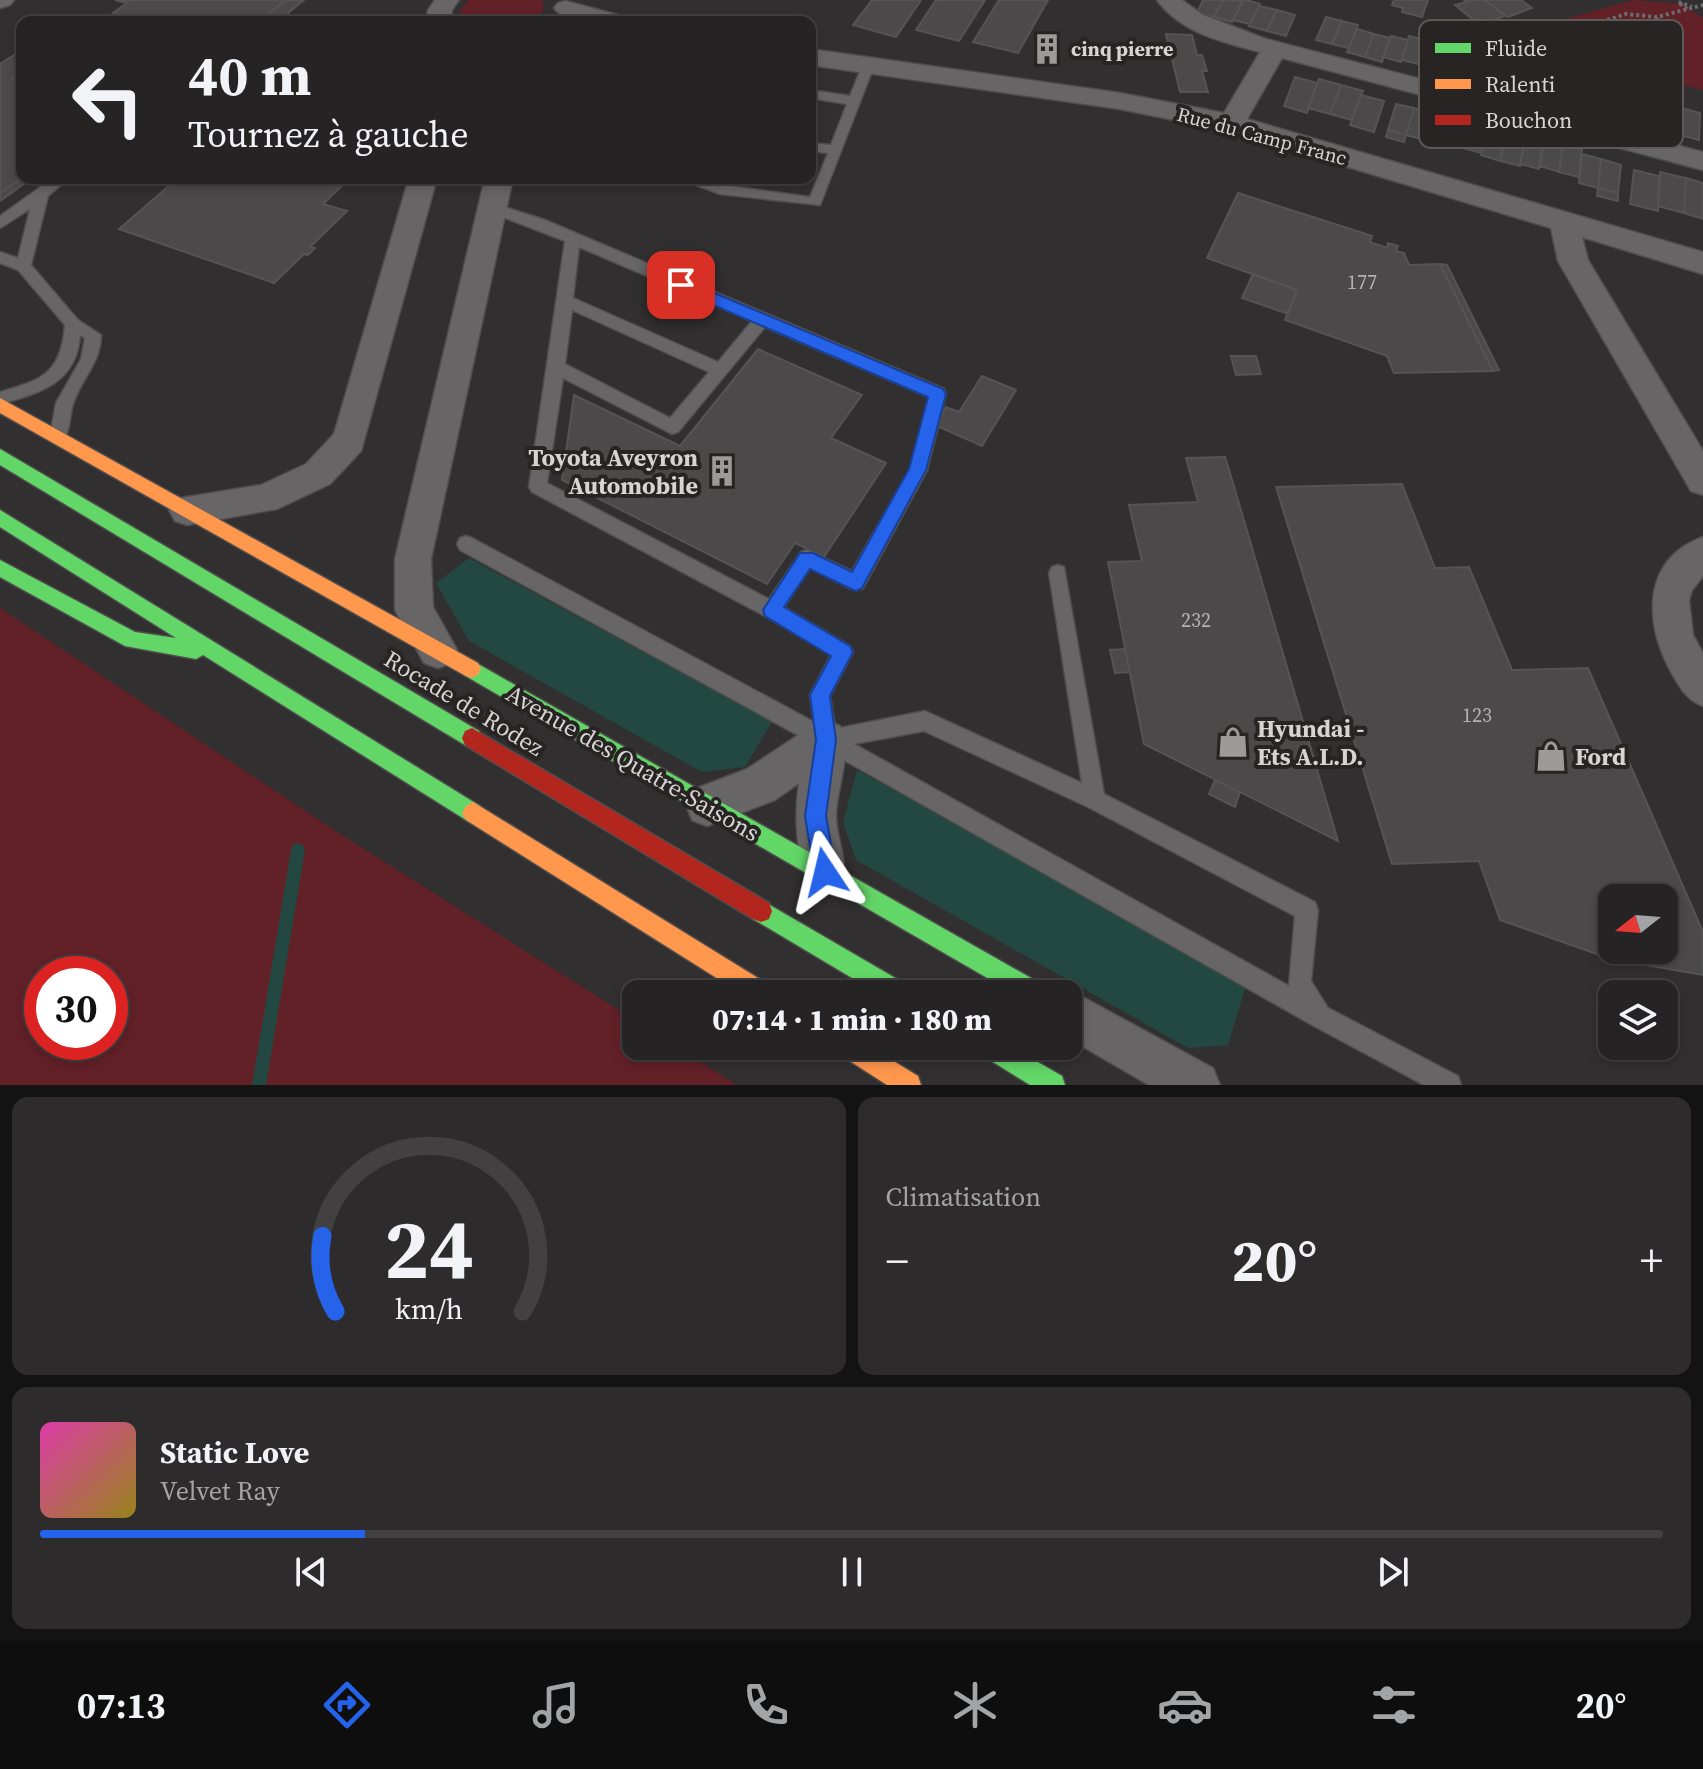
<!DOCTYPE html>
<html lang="fr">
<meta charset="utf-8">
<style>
:root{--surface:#252323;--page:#2d2b2b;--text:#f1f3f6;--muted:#a3a4a6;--line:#424041;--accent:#2563eb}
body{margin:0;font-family:"Source Serif 4",serif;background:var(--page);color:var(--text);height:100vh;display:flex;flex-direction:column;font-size:30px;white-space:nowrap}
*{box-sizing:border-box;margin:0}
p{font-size:26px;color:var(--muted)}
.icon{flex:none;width:44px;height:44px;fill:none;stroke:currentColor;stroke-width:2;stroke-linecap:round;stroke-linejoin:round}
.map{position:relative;height:1085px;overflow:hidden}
.side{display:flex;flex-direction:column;gap:12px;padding:12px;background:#141313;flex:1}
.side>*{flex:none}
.banner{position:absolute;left:16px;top:16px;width:800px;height:168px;border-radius:16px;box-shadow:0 4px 12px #0003,0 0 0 2px var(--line);background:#252323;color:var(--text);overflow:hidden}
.needle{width:52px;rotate:253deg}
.buttons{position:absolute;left:1598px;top:884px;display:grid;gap:16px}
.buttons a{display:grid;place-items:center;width:80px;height:80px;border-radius:16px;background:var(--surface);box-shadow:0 4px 12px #0003,0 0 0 2px var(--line);font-size:40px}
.speed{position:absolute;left:24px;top:956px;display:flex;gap:16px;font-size:40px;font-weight:700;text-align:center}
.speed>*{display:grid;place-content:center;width:104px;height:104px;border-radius:50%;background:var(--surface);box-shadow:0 4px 12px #0003,0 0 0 2px var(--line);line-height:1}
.speed .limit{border:12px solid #d22;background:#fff;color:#111}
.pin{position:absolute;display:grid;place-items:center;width:68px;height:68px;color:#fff;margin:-34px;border-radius:16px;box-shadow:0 4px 12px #0006}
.me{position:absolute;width:88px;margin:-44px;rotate:350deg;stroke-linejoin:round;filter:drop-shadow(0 0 6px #0008)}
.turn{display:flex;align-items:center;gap:28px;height:168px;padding:0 40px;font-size:36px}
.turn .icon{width:104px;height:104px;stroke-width:2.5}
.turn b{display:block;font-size:56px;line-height:68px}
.big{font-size:60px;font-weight:800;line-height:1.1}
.side .tile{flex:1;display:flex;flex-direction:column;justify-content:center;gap:12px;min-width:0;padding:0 28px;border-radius:16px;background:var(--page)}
.side .dial{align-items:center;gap:0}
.dial svg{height:208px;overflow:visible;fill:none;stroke:var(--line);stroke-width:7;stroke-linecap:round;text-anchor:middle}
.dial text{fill:var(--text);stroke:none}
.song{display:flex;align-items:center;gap:24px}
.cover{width:96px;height:96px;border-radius:12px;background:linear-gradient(135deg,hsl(320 70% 55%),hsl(50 70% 35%))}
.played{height:8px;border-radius:4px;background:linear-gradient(90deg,var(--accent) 20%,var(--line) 20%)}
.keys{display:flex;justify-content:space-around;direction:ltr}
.heat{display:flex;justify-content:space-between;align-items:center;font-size:44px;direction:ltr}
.side .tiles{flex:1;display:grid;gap:12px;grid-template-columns:1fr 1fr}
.tile:last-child{grid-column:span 2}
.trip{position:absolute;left:622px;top:980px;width:460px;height:80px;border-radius:16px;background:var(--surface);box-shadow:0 4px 12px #0003,0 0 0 2px var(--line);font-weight:800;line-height:80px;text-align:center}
.menu{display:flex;height:128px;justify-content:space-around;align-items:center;background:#0f0e0e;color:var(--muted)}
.menu .icon{width:56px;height:56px}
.menu .on{color:var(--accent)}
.menu b{font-size:36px;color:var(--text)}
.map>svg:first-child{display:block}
.green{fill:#622027;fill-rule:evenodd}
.water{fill:#234841}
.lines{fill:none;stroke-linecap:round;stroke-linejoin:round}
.stream{fill:#234841;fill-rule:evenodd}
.building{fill:#4b4949;stroke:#555454;stroke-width:2;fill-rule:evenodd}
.lane-casing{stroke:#4f4d4d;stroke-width:3}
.street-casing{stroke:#4f4d4d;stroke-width:3}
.fast-casing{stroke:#4f4d4d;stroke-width:3}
.slow-casing{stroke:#4f4d4d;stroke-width:3}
.jam-casing{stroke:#4f4d4d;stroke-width:3}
.path{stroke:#6d6b6b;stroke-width:4;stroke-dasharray:3 3;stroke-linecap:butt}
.lane{fill:#676565;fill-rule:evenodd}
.street{fill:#676565;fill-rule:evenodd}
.fast{fill:#63d668;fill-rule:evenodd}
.slow{fill:#ff974d;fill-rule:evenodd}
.jam{fill:#b3261e;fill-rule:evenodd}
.route{fill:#2563eb;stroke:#184099;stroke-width:2}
.labels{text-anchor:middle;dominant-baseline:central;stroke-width:8;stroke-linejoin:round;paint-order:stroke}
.far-poi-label{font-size:20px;font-weight:bold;fill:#d7d4d4;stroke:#282424;text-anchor:start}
.far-street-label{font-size:20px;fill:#d7d4d4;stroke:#282424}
.number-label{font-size:20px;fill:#b4b1b1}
.poi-label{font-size:24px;font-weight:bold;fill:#d7d4d4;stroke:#282424;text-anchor:start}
.street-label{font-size:24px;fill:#d7d4d4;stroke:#282424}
.key{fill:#282424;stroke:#5d5959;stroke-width:2}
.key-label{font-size:22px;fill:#d7d4d4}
</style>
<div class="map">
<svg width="1703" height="1085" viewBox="0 0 1703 1085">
<rect width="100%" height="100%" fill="#312f2f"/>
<path class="green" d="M468 0H542L544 8 536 22H460L458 14Z
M1634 0 1683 4 1703 18V90L1559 53 1546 109 1538 107 1558 21Z
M0 608 334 830 636 1021V1046H675L737 1085H0ZM110 974V1042H42V974Z"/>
<path class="water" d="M469 558 772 722 745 767 702 772 469 641 436 583Z
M857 770 1246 985 1228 1045 1188 1048 856 860 843 822Z"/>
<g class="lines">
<path class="stream" d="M298 843 303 845 305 850 266 1085H252L291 850 293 845Z"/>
</g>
<path class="building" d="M115 0H286L258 22H125L126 17 113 13 127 3Z
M286 0H304L277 22H258Z
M872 0H921L896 37 853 25Z
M936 0H985L959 41 916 30Z
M999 0H1048L1018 53 973 42Z
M1203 0H1223L1214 17 1197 13Z
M1223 0 1243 1 1232 22 1214 17Z
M1246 0 1260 4 1250 24 1233 20 1243 0Z
M1394 0H1428L1422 17 1402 12 1403 8 1392 5Z
M1464 0H1485L1505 16 1480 25 1455 5 1467 2Z
M1485 0H1521L1532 8 1508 17Z
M1259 6 1277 10 1267 31 1249 26Z
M1277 10 1295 15 1286 36 1267 31Z
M1326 17 1342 21 1332 44 1316 40Z
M1342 21 1358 25 1349 48 1332 44Z
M1357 29 1374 34 1365 57 1347 52Z
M1166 34 1192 35 1197 55H1202L1207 71H1202L1208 92H1180Z
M1374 34 1390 38 1382 62 1365 57Z
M1391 36 1408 40 1401 62 1383 57Z
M1409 36 1425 40 1418 64 1402 60Z
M1425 40 1441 44 1434 68 1418 64Z
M22 50V72L12 79 22 82V138L17 142 22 144V178L0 193V64Z
M1295 77 1317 83 1307 113 1284 106Z
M1319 79 1341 85 1330 114 1308 108Z
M1341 85 1363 91 1352 120 1330 114Z
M1361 95 1384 101 1374 132 1350 125Z
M1396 104 1414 108 1406 135 1388 130Z
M1414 108 1431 113 1425 140 1406 135Z
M1681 108 1700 113 1699 140 1680 135Z
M1469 123 1487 129 1482 153 1463 148Z
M1487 129 1506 133 1500 161 1481 155Z
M1388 130 1406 135 1404 142 1386 137Z
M1506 133 1525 139 1520 166 1500 161Z
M1525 139 1543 144 1539 169 1520 164Z
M1544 139 1563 144 1559 172 1540 166Z
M1563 144 1582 149 1579 177 1559 172Z
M1582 154 1601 159 1598 188 1579 183Z
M1601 159 1621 165 1618 193 1598 188Z
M1634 170 1659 176 1658 211 1630 204Z
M1660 172 1686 178 1684 213 1658 206Z
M22 178H32L0 201V193Z
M178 178H350L323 204 347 211 310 247 315 248 308 255 304 254 274 283 119 229Z
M1686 178 1703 183V219L1684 213Z
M1598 188 1618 193V201L1597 196Z
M1238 193 1372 236 1370 242 1387 248 1388 243 1398 246 1396 251 1404 253 1409 265 1440 264 1493 371 1394 373 1387 356 1285 320 1297 290 1207 258Z
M1440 264 1447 265 1499 370 1493 371Z
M1253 274 1297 290 1288 314 1242 298Z
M758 349 862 395 831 438 886 463 824 557 795 543 767 584 562 480 574 395 680 446Z
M1231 356H1256L1261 374 1236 375Z
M982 376 1016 390 982 446 935 425 946 407 959 412Z
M1225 457 1233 483 1338 841 1144 744 1108 562 1142 561 1129 505 1198 502 1186 458Z
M1402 484 1435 568 1469 567 1512 670 1588 668 1703 932V975L1611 959 1500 920 1479 861 1392 864 1276 487ZM1612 898H1664V950H1612Z
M1125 649 1130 672 1115 673 1110 650Z
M1215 780 1240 792 1235 807 1209 794Z"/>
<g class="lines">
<defs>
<path id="lane" d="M868 62 874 66 820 205 720 194 685 181 683 178H704L722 185 810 197 828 153 810 151V143L831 145 847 104 810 98V90L850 96 862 66Z
M53 178H69L48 196 31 265 78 320 101 335C101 363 81 379 73 404 69 416 71 438 58 443L50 436 56 403 81 359 85 338 80 335C77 383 40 393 0 404V392C43 380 61 373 65 325L18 270 0 263V252L18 258 30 209 0 228V216Z
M492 203 545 220 944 389 946 394 927 470 863 588 856 590 849 588 810 568 784 607 850 646 853 652 830 696 835 729 925 711 1082 783 1049 573 1052 567 1058 565 1064 567 1104 794 1315 902 1318 910 1311 981 1328 1008 1458 1076 1461 1085H1424L1314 1026 858 768 460 550 457 544 460 538 466 536 472 538 814 722 810 695 831 655 765 616 532 492 529 487 565 241 487 211 485 208ZM579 247 752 321 718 362 573 298ZM572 310 709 372 670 418 565 364ZM765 327 929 397 910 469 852 571 807 550 801 552 769 599 547 483 563 378 672 434 678 432ZM924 731 1088 807 1295 916 1289 986 854 744Z"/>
<path id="street" d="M0 0H14L10 5 0 8Z
M435 0H459L452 10 450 22H426L428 10Z
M1157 0H1182L1203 15 1266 39 1703 152V170L1282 58 1247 119 1703 252V274L1582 237 1588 260 1703 451V495L1691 491 1558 261 1551 228 1228 131 1120 109 810 65V49L1120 93 1224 113 1260 52C1224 43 1180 32 1157 0Z
M566 1 625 17 628 22C608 22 568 27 554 8L558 3Z
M409 178H437L361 451 330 484 277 509 187 525 175 521 169 510 175 499 261 485 306 464 334 434Z
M485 178H513L431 559 433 607 457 650 452 663 438 668 424 663 395 610V559Z
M1703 537V576L1692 590 1689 600 1693 635 1703 653V706C1685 699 1679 686 1670 670 1644 622 1642 559 1703 537Z
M826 720 840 726C852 753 838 784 836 813 835 840 851 861 840 887L825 894 810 887C796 853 794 818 799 783L775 800 707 826 692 820 686 805 692 790 747 769 812 726Z
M1068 989 1213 1068 1220 1085H1149L1068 1038V994H1055Z"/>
<path id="fast" d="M0 449 479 731 482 738 479 745 472 748 465 745 0 465Z
M0 510 480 806 484 813 480 820 473 824 466 820 203 655 196 659 125 646 0 577V560L135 632 176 638 0 527Z
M471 660 1045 986 1049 994H1015L464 675 461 669 464 663Z
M761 900 909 986 913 994H879L753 919 750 911 753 903Z
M976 1046H1010L1062 1076 1065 1085H1030L980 1054Z"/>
<path id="slow" d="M0 398 478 663 481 669 478 675 471 678 464 675 0 413Z
M473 802 771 986 775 994H742L466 820 462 813 466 806Z
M835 1046H869L918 1076 921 1085H887L839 1054Z"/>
<path id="jam" d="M472 728 769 903 772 911 769 919 761 922 753 919 465 745 462 738 465 731Z"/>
</defs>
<use href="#lane" class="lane-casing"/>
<use href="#street" class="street-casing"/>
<use href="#fast" class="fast-casing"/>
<use href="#slow" class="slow-casing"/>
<use href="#jam" class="jam-casing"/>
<path class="path" d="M1687 9 1678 2 1692 7
M1599 25 1617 38 1661 49 1657 17
M1544 95 1556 49 1574 31 1626 14 1657 17 1703 5"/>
<use href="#lane" class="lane"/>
<use href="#street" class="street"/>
<use href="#fast" class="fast"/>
<use href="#slow" class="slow"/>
<use href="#jam" class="jam"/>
</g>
<path class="route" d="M681 279 943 389 946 394 926 470 862 588 856 591 849 588 810 569 784 607 850 646 853 652 830 696 836 740 826 816 836 872 833 880 825 883 817 880 814 872 805 816 816 740 810 695 831 656 765 616 763 610 800 553H813L852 572 909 469 928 397 676 289 674 285Z"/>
<defs>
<symbol id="building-bare" viewBox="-9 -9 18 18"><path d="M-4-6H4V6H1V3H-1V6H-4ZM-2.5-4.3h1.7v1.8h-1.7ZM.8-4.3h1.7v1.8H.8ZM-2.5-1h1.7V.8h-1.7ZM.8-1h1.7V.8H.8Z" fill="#9d9a9a" stroke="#282424" stroke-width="2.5" paint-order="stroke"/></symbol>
<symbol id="shop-bare" viewBox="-9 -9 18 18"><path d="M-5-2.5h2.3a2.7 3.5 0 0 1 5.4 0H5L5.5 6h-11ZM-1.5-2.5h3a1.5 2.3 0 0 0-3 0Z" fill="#9d9a9a" stroke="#282424" stroke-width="2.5" paint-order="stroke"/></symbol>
</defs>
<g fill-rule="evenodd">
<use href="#building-bare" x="1025" y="27" width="44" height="44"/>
<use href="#building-bare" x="700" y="449" width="44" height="44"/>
<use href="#shop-bare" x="1211" y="720" width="44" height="44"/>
<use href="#shop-bare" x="1529" y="734" width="44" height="44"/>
</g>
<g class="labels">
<g class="far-poi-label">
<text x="1071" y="49">cinq pierre</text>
</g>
<g class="far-street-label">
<text transform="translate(1262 136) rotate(15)">Rue du Camp Franc</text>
</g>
<g class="number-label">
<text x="1362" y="282">177</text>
<text x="1196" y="620">232</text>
<text x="1477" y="715">123</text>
</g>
<g class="poi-label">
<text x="698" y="457" text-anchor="end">Toyota Aveyron<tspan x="698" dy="28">Automobile</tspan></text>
<text x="1257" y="728">Hyundai -<tspan x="1257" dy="28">Ets A.L.D.</tspan></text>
<text x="1575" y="756">Ford</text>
</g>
<g class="street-label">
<text transform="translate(464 703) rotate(31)">Rocade de Rodez</text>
<text transform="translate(633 763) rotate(30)">Avenue des Quatre-Saisons</text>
</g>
</g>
<rect x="1419" y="20" width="264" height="128" rx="12" class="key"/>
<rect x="1435" y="43" width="36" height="10" fill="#63d668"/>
<rect x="1435" y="79" width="36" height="10" fill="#ff974d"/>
<rect x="1435" y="115" width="36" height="10" fill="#b3261e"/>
<g class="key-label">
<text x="1485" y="56">Fluide</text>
<text x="1485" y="92">Ralenti</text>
<text x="1485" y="128">Bouchon</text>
</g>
</svg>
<div class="buttons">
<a><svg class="needle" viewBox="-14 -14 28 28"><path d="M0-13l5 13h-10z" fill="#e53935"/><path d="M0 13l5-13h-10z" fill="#a3a4a6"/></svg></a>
<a><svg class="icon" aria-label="layers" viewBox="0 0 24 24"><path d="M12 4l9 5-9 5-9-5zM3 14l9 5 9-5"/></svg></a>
</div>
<div class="speed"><div class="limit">30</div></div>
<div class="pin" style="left:681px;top:285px;background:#d93025"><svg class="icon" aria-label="arrive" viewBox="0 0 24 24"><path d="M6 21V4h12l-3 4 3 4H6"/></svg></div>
<svg class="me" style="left:825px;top:872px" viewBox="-20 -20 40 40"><path d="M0-17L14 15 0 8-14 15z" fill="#2563eb" stroke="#fff" stroke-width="4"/></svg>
<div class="trip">07:14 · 1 min · 180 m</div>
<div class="banner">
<div class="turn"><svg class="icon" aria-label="left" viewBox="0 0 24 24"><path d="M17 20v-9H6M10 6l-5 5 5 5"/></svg><div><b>40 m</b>Tournez à gauche</div></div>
</div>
</div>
<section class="side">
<div class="tiles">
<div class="tile dial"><svg viewBox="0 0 100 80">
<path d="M14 69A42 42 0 1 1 86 69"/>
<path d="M14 69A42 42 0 0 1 9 40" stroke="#2563eb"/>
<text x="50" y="56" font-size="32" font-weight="700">24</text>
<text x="50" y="72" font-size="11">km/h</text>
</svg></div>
<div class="tile"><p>Climatisation</p>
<div class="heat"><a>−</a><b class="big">20°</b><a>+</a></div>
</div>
<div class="tile">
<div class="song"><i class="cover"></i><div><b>Static Love</b><p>Velvet Ray</p></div></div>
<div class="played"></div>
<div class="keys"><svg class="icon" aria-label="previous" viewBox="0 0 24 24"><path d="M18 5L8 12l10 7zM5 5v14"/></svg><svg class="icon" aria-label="pause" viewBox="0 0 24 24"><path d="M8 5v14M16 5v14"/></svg><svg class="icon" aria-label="next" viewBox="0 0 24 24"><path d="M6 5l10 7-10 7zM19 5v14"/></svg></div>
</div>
</div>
</section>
<nav class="menu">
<b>07:13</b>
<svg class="icon on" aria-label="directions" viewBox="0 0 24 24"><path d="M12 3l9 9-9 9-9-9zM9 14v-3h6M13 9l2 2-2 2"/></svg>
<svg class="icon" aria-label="music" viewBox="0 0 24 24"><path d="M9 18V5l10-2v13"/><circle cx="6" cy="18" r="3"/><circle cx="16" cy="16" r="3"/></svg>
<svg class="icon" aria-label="phone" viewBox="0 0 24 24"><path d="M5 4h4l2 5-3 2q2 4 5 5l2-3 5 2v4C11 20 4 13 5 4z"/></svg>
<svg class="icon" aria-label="climate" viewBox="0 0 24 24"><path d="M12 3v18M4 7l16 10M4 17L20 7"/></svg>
<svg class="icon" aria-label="car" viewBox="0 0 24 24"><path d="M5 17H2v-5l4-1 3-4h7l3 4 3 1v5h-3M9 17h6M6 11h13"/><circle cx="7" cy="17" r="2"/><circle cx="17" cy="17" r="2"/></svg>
<svg class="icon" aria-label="filters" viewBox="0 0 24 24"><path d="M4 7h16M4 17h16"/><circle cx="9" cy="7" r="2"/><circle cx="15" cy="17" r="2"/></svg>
<b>20°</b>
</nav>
